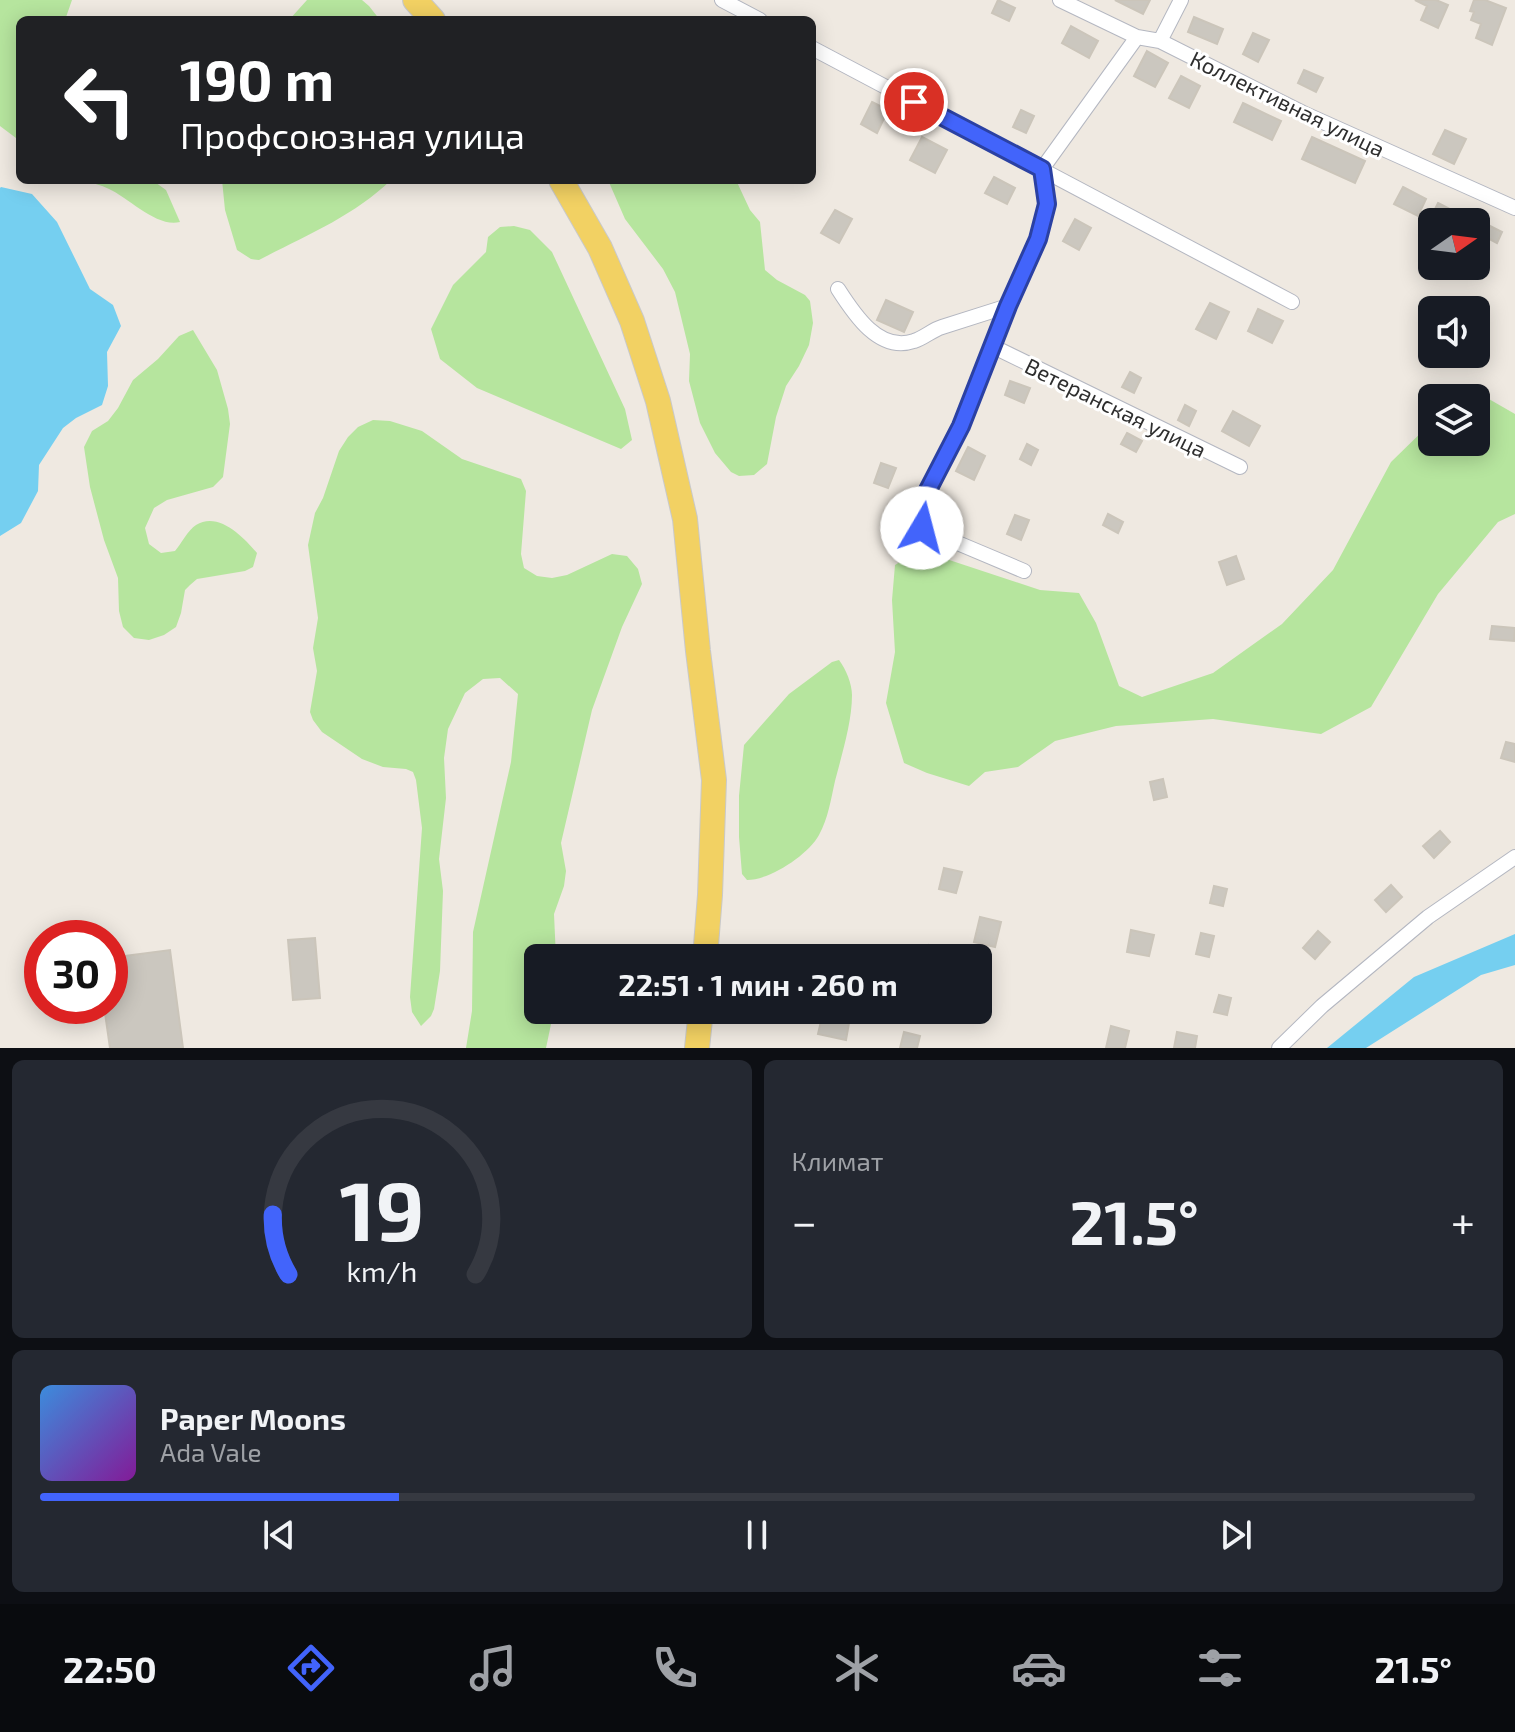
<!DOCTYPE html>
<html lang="ru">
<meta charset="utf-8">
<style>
:root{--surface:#171b24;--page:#242831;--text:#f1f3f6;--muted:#9ea1a6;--line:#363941;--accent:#4264fb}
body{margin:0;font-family:"Exo 2",sans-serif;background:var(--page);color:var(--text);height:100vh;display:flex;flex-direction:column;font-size:30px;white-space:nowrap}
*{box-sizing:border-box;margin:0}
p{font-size:26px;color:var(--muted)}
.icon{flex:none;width:44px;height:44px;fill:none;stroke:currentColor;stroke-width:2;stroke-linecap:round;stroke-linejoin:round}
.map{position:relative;height:1048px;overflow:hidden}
.side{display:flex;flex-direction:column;gap:12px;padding:12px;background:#0d0f14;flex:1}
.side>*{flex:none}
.top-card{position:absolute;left:16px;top:16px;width:800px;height:168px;border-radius:12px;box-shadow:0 4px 20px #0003;background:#202124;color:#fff;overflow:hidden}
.needle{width:52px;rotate:76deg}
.controls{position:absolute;left:1418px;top:208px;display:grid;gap:16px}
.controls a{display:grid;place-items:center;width:72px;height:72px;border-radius:12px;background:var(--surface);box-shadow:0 4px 20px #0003;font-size:40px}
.speed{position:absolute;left:24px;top:920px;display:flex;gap:16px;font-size:40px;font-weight:700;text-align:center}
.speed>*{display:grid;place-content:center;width:104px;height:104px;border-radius:50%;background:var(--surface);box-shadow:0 4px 20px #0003;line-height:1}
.speed .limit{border:12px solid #d22;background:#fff;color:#111}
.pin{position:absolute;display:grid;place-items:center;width:68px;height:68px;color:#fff;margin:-34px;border:4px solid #fff;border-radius:50%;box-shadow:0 2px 8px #0007}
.me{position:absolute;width:88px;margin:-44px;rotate:8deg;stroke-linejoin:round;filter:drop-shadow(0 0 6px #0008)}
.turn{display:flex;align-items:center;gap:28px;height:168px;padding:0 32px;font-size:36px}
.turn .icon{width:104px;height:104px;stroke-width:2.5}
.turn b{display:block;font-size:56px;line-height:68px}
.big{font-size:60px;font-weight:700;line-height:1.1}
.side .widget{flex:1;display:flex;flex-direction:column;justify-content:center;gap:12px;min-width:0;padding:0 28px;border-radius:12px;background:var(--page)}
.side .dial{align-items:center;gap:0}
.dial svg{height:208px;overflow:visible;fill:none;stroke:var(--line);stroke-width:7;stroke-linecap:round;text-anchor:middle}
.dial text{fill:var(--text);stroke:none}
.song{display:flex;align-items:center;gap:24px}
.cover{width:96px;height:96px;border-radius:12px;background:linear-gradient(135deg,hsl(210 70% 55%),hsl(290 70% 35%))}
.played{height:8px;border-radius:4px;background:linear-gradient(90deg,var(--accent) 25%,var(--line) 25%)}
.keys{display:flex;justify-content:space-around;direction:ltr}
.heat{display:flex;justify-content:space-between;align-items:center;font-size:44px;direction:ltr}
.side .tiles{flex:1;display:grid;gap:12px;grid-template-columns:1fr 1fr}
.widget:last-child{grid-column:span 2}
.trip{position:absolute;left:524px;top:944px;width:468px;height:80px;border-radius:12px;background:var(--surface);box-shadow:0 4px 20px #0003;font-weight:700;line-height:80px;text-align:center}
.tab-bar{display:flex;height:128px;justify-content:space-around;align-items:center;background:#090b0e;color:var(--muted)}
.tab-bar .icon{width:56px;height:56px}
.tab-bar .selected{color:var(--accent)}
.tab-bar b{font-size:36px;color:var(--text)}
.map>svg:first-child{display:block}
.green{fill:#b6e59e}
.water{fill:#75cff0}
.building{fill:#cbc7bf;stroke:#cbc5ba;stroke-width:2}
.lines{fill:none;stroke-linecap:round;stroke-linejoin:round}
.street-casing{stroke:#b4b7c1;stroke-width:16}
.primary-casing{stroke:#c9c9c9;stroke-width:26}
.street{stroke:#fff;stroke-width:14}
.primary{stroke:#f2d163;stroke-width:24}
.route-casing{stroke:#2b41a3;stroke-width:20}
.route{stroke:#4264fb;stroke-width:14}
.labels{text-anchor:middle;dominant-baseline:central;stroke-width:6;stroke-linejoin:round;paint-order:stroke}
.street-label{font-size:22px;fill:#2e2e2e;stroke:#fff}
</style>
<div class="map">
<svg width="1515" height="1048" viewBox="0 0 1515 1048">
<rect width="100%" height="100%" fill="#efe9e1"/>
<path class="green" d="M0 0H72L65 20H20V141L0 126Z
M307 0H362L369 6 380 20H289Z
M84 180H152L166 190 180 222C157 228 129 198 109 189 101 185 92 183 84 180Z
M222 180H391C354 216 305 236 259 260L251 259 237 250 225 210Z
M608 180H736L750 210 760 222 765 270 777 280 805 295 810 301 813 323 809 345 799 366 786 386 776 417 767 464 754 475 739 476 731 472 715 453 700 423 689 381 690 354 675 292 663 269 625 219Z
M514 226 530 230 552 252 625 409 632 440 621 449 477 388 440 359 431 329 453 285 486 252 488 237 500 227Z
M193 330 217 370 228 409 230 424 223 477 213 487 167 500 154 508 145 528 149 544 161 553 175 551C181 544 188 530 196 525 219 511 244 538 257 553L253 567 245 571 197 579 190 585 185 590 181 613 176 627 164 635 149 640 134 638 123 627 119 611 118 578 104 540 90 487 84 447 92 431 108 421 118 408 133 380 158 359 179 336Z
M1468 387 1515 414V514L1498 522 1438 594 1371 707 1321 734 1213 719 1116 726 1055 741 1018 767 985 772 969 786 927 773 904 763 886 703 895 652 892 600 895 565 919 550 1040 590 1079 593 1096 623 1119 686 1142 697 1213 673 1282 624 1333 570 1391 462 1432 422V442H1476V398H1456Z
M373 420 390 421 422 431 462 459 521 479 526 491 521 554 524 568 537 576 552 578 567 575 612 554 627 556 638 569 642 584 622 627 592 710 561 843 566 871 564 886 554 914 556 958H538V1010H554L546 1048H466L472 1011 473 932 511 762 518 694 500 678 483 679 465 693 448 729 444 758 446 798 439 859 443 891 440 971 434 1009 431 1016 421 1026 412 1012 410 997 422 828 416 780 413 772 406 769 383 767 362 759 322 732 313 720 310 712 317 671 313 648 318 618 308 545 315 513 323 498 339 451 348 437 358 427Z
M839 660C846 669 852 684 852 695 852 722 842 754 835 781 831 799 828 819 819 835 808 855 770 880 747 880L742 874 739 837V796L744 745 789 694 832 662Z"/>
<path class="water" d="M1 187 32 194 57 222 90 289 113 305 121 326 107 352 108 386 102 405 76 418 63 428 39 465 38 491 21 523 0 536V188Z
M1515 934V965L1481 975 1366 1048H1327L1414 977Z"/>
<path class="building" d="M998 0 1015 8 1009 21 992 13Z
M1115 0H1150L1143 14Z
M1415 0H1436L1448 5 1438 28 1421 20 1427 6Z
M1474 0H1485L1506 8 1492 45 1476 38 1481 24 1471 20 1474 12 1470 11Z
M1194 17 1223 29 1217 44 1188 32Z
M1071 26 1098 41 1089 58 1062 43Z
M1253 33 1269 40 1258 62 1243 54Z
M1147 51 1168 63 1155 87 1134 76Z
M1304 70 1323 78 1316 92 1298 83Z
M1181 76 1200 86 1189 108 1169 98Z
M872 102 888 110 877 133 861 124Z
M1243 103 1281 121 1272 140 1234 122Z
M1021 110 1034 116 1026 133 1013 127Z
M1445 130 1466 139 1454 164 1433 154Z
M922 137 947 150 935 173 910 160Z
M1312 137 1365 161 1355 183 1302 159Z
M994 177 1015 188 1007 204 985 193Z
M1403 187 1426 199 1418 216 1394 204Z
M1438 203 1461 215 1457 222H1435L1430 219Z
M835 210 852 219 839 243 821 233Z
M1075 219 1091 228 1079 250 1063 241Z
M1488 225 1502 232 1497 243 1482 235Z
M886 300 913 312 904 332 877 320Z
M1210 303 1229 312 1216 339 1196 329Z
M1258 309 1283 321 1272 343 1248 331Z
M1130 372 1141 378 1134 393 1122 387Z
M1010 381 1030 388 1024 403 1005 395Z
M1185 405 1196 411 1189 426 1178 420Z
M1233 411 1260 426 1249 446 1222 431Z
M1127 433 1142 441 1136 452 1121 444Z
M1027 444 1038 450 1031 465 1020 459Z
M968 447 985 456 974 480 956 471Z
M881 463 896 468 888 488 874 483Z
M1108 514 1123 522 1118 533 1103 525Z
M1015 515 1029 520 1021 540 1007 534Z
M1236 556 1244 579 1227 585 1219 562Z
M1492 626 1515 628 1514 641 1490 639Z
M1506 742 1515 744V762L1501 758Z
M1163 779 1167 797 1154 800 1150 782Z
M1440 831 1450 842 1434 858 1423 846Z
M944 868 962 872 956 893 939 889Z
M1391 885 1402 897 1386 912 1375 900Z
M1214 886 1227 889 1223 906 1210 903Z
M980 917 1001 922 995 947 974 942Z
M1131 930 1154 935 1149 956 1127 952Z
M1318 931 1330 942 1315 959 1303 948Z
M1201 933 1214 936 1209 957 1196 954Z
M315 938 320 998 293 1000 288 940Z
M929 945 948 949 946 958H926Z
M170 950 183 1048H110L104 1006H110V958Z
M978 960 988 963 984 980 978 978Z
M1219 995 1231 998 1227 1015 1214 1012Z
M822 1017 849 1023 846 1040 818 1034Z
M1111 1026 1129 1031 1125 1048H1106Z
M904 1032 920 1036 917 1048H900Z
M1177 1032 1197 1036 1195 1048H1174Z"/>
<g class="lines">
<defs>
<path id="street" d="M722 0 760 20
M1060 0 1137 37 1160 41 1303 113 1515 208
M1160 41 1181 0
M812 48 1292 302
M838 289C854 314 879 353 914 341 924 338 932 330 942 327 964 320 986 313 1008 306
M992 346 1240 467
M1024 571 922 528 917 519 928 490 961 426 1008 306 1038 239 1047 204 1042 169 1137 37
M1279 1048 1322 1006 1428 917 1515 857"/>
<path id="primary" d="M415 0 433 20
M561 180 600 248 632 321 658 401 685 519 698 651 714 780 710 895 705 958
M697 1048 701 1010"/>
</defs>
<use href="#street" class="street-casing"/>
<use href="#primary" class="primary-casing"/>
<use href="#street" class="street"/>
<use href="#primary" class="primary"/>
</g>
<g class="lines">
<defs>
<path id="route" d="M914 102 1042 169 1047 204 1038 239 1008 306 961 426 928 490 917 519 922 528"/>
</defs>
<use href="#route" class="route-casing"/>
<use href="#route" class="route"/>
</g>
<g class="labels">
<g class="street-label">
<text transform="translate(1288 103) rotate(26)">Коллективная улица</text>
<text transform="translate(1116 407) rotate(26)">Ветеранская улица</text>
</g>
</g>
</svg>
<div class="controls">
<a><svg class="needle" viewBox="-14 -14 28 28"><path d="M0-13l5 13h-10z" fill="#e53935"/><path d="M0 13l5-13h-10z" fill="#9ea1a6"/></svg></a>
<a><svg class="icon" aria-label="sound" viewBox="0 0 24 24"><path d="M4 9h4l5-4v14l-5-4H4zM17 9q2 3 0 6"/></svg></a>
<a><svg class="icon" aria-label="layers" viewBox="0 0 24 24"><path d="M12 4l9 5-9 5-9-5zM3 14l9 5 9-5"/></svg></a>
</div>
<div class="speed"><div class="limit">30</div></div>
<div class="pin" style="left:914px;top:102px;background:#d93025"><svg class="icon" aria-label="arrive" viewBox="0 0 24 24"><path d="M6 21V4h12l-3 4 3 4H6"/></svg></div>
<svg class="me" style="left:922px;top:528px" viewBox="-20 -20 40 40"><circle r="19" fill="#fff"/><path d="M0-13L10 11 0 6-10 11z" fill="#4264fb"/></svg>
<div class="trip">22:51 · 1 мин · 260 m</div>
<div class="top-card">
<div class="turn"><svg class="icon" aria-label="left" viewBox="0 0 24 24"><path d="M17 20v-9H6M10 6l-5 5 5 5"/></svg><div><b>190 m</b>Профсоюзная улица</div></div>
</div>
</div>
<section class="side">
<div class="tiles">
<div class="widget dial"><svg viewBox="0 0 100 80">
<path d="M14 69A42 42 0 1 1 86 69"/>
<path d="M14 69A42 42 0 0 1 8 46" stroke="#4264fb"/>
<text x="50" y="56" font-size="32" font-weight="700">19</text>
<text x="50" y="72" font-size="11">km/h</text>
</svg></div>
<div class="widget"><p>Климат</p>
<div class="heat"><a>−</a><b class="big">21.5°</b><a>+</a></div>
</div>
<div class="widget">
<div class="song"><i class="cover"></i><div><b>Paper Moons</b><p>Ada Vale</p></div></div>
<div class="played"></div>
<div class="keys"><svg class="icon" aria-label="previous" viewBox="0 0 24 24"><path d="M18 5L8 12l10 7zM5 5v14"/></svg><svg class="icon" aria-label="pause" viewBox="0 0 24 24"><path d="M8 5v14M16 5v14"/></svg><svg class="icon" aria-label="next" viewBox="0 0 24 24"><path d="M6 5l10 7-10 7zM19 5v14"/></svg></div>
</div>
</div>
</section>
<nav class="tab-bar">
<b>22:50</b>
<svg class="icon selected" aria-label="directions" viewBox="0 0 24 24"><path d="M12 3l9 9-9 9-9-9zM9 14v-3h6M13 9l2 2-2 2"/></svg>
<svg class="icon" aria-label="music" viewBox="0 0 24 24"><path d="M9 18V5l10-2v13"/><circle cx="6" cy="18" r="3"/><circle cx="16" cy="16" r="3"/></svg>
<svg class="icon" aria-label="phone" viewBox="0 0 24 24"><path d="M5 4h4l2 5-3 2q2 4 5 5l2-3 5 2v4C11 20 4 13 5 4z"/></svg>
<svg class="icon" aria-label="climate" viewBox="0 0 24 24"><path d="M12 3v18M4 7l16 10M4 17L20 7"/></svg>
<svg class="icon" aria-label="car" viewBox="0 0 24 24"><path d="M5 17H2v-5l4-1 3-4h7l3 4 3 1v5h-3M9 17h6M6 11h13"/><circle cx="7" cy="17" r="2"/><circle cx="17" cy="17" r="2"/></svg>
<svg class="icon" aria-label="filters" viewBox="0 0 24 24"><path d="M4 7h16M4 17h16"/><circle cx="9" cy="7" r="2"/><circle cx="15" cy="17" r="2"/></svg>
<b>21.5°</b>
</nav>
